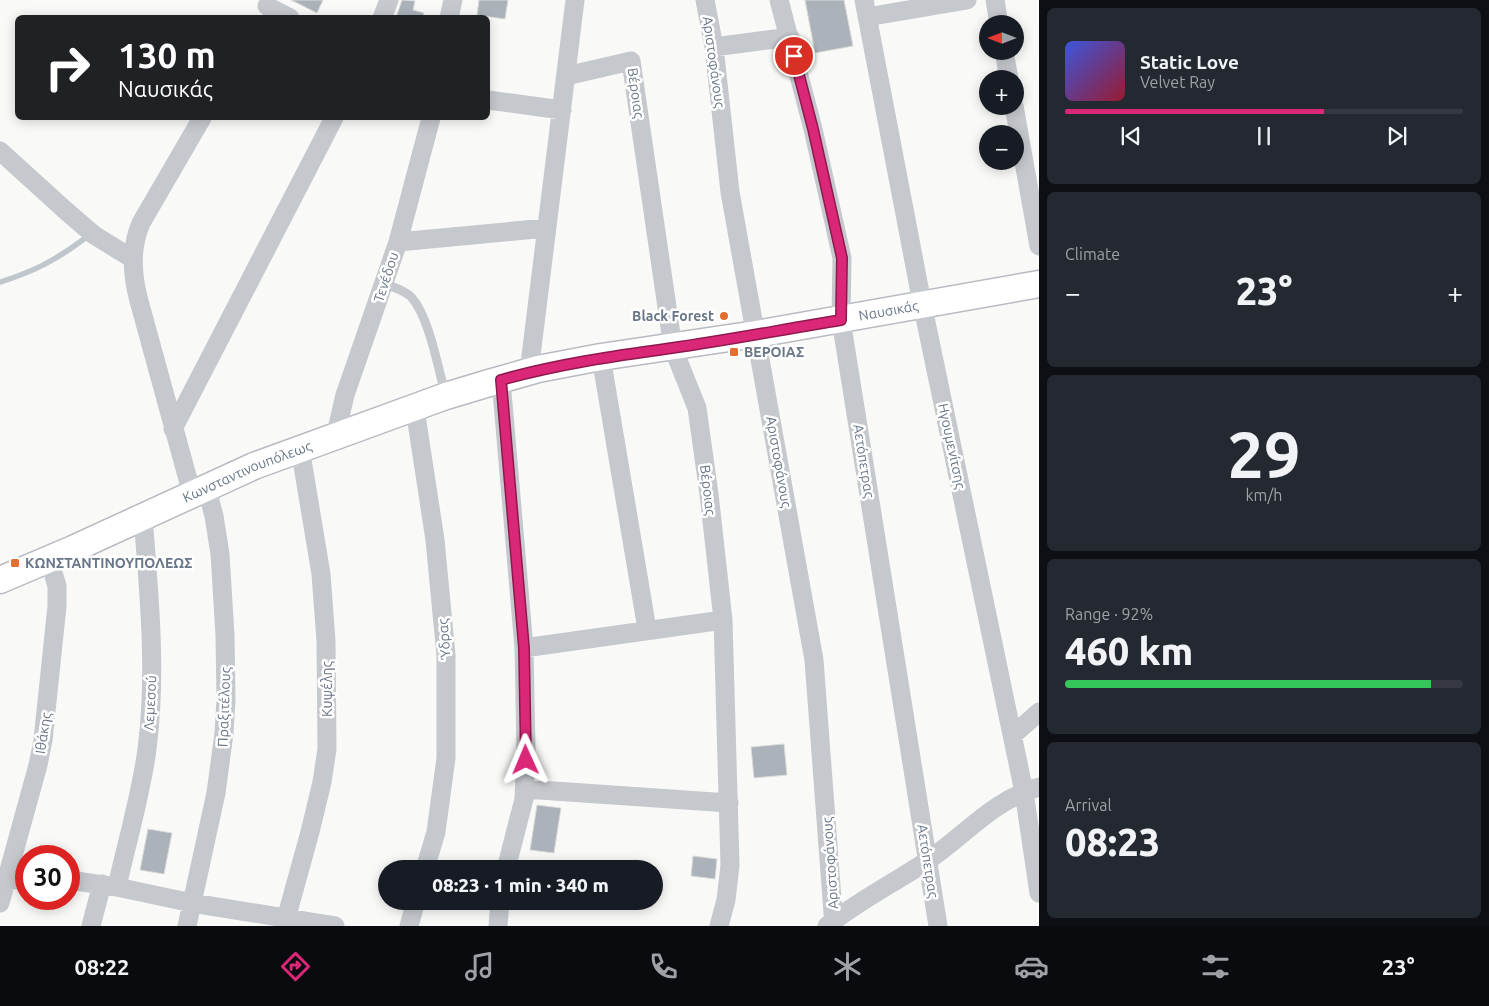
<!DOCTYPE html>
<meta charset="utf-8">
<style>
:root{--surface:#171b24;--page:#242831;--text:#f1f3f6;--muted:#9ea1a6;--line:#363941;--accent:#db2777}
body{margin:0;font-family:Ubuntu,sans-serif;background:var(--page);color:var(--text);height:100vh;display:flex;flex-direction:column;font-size:19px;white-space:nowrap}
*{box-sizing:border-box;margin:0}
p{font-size:16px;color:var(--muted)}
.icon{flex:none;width:28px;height:28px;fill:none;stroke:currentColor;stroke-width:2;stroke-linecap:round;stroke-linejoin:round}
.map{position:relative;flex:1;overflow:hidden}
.side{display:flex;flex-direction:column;gap:8px;padding:8px;background:#0d0f14;width:450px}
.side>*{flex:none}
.hud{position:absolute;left:15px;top:15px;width:475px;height:105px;border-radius:8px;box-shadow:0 2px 12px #0003;background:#202124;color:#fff;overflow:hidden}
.needle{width:32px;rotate:270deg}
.buttons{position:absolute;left:979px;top:15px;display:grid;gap:10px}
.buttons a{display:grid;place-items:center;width:45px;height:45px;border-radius:50%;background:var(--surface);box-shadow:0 2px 12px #0003;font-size:25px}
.speed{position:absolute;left:15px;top:845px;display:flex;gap:10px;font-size:25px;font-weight:700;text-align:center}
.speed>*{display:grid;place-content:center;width:65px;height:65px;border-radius:50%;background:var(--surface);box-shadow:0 2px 12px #0003;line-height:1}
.speed .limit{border:8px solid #d22;background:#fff;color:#111}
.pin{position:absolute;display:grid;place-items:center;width:42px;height:42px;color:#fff;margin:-21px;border:2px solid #fff;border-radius:50%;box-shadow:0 1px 5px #0007}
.me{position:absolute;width:55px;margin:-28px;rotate:359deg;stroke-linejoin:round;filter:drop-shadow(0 0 4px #0008)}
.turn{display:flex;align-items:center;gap:18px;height:105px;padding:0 20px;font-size:22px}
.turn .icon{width:65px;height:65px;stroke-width:2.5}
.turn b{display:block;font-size:35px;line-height:42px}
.big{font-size:38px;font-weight:800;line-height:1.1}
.side .card{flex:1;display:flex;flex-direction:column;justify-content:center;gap:8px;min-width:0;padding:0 18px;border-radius:8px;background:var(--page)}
.side .dial{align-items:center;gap:0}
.dial b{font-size:65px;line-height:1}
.song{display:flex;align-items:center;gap:15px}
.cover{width:60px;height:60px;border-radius:8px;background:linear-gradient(135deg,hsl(230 70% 55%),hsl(350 70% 35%))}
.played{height:5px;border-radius:2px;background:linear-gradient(90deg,var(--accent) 65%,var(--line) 65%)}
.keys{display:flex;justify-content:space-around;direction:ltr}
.heat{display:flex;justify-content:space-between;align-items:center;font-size:28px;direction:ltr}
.charge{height:8px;border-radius:4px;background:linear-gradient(90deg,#34c759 92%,var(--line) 0)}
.trip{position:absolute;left:378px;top:860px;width:285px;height:50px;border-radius:25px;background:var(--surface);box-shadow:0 2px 12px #0003;font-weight:800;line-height:50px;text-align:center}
.dock{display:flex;height:80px;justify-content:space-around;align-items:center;background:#090b0e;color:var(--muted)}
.dock .icon{width:35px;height:35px}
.dock .selected{color:var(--accent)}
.dock b{font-size:22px;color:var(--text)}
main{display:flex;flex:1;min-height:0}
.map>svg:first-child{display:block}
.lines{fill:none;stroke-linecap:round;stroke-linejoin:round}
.stream{stroke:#bfc7cd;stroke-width:5.5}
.building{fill:#abb2b9;stroke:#dbdbd9}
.secondary-casing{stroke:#b7bbc1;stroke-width:29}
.lane{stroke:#c5c8cc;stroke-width:9}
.street{stroke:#c5c8cc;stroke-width:19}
.secondary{stroke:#fff;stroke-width:26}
.route-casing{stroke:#8e194d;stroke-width:12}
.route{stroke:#db2777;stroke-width:9}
.poi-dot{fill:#e16f2f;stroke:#fff;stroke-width:2}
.labels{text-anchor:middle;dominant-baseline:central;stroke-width:5;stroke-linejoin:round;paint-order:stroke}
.street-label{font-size:14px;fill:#687687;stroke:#fff}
.poi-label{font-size:14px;font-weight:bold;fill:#687687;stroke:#fff;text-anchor:start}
</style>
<main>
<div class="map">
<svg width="1039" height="926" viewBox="0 0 1039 926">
<rect width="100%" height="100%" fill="#f9f9f7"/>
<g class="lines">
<path class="stream" d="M0 282C33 272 56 260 84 239"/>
</g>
<path class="building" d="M291 0H323L317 13Z
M402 0 415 1 413 10 424 13 422 18H396Z
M479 0H508L505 19 477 15Z
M805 0H844L853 46 815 53Z
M784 744 787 775 754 778 751 747Z
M537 805 561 808 554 853 530 850Z
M148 829 172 833 164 874 140 870Z
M693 856 717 859 715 879 691 876Z"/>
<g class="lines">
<defs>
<g id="secondary">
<path id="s1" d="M0 580 73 549 254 466 446 396 489 383 538 369 601 357 756 334 1039 284"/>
</g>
</defs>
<use href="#secondary" class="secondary-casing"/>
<path class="lane" d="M384 283C392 287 407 291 412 298 429 317 438 368 445 393"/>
<path class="street" d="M705 0 714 47 730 192 814 660 834 926
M779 0 813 129 842 258 841 320 938 926
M864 0 922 303 1024 792 1039 893
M995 0 999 24
M267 6 290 18
M867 17 967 0
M382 18 389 0
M449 18 453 0
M714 47 790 37
M1004 51 1009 79
M566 76 631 61 673 348 697 408 709 494 723 620 730 865 726 900 719 926
M488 100 562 110
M1014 106 1039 246
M0 151 65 210 94 235 133 259
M398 242 547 228
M601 357 647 629
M529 372 575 0
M501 380 524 648 526 749 524 799 506 869
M415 409 435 540 446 655V758L436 832 425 869
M173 429 334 118
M337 435 338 425 345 395 398 242 431 118
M192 494 139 301C132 274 130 249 141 223L202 118
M524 648 723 620
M1013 735 1039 712
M525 789 729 803
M69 880 117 887 192 903 335 926
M0 881 26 879
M117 887C127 841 141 795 147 749 157 672 149 594 143 517
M0 903 38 765 43 740 57 606V586L49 559
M91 926 102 884
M187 926 216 793 224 733 226 700 225 635 220 554 214 516 206 486
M284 926 310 832 322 782 327 749 326 641 321 574 300 448
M409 926 416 901
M498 926 500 901
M827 926C858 901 894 883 927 861 966 835 991 801 1039 787"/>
<use href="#secondary" class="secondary"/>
</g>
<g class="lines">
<defs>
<path id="route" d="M526 760 524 648 501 380C558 364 614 356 672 348 729 340 785 329 841 320L842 258 813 129 794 56"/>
</defs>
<use href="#route" class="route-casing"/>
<use href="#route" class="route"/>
</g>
<g class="poi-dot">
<circle cx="724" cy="316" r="5"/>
<rect x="729" y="347" width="10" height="10" rx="2.5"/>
<rect x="10" y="558" width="10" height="10" rx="2.5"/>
</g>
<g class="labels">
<g class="street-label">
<text transform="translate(714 62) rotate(82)">Αριστοφάνους</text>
<text transform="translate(636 93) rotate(82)">Βέροιας</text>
<text transform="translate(386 277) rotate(-72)">Τενέδου</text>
<text stroke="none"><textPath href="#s1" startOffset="934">Ναυσικάς</textPath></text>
<text transform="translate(952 446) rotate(78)">Ηγουμενίτσης</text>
<text transform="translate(864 461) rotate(81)">Αετόπετρας</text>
<text transform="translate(779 462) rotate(80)">Αριστοφάνους</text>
<text stroke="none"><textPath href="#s1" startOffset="270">Κωνσταντινουπόλεως</textPath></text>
<text transform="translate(708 490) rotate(83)">Βέροιας</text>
<text transform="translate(444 639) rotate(-94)">Ύδρας</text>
<text transform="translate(327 689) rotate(-90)">Κυψέλης</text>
<text transform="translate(150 703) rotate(-87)">Λεμεσού</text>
<text transform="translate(224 707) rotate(-88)">Πραξιτέλους</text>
<text transform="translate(43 733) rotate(-81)">Ιθάκης</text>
<text transform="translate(928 861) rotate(81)">Αετόπετρας</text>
<text transform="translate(830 863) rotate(-94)">Αριστοφάνους</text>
</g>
<g class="poi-label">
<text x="714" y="316" text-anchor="end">Black Forest</text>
<text x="744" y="352">ΒΕΡΟΙΑΣ</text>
<text x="25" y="563">ΚΩΝΣΤΑΝΤΙΝΟΥΠΟΛΕΩΣ</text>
</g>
</g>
</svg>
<div class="buttons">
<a><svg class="needle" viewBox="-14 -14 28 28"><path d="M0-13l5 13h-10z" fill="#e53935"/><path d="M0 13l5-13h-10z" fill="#9ea1a6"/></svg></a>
<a>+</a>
<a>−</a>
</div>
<div class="speed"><div class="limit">30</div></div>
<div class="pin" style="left:794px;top:56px;background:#d93025"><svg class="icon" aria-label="arrive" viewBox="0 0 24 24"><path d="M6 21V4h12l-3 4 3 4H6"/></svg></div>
<svg class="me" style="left:526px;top:760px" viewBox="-20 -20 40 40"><path d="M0-17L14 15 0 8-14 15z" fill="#db2777" stroke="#fff" stroke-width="4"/></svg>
<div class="trip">08:23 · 1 min · 340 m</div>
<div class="hud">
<div class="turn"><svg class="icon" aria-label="right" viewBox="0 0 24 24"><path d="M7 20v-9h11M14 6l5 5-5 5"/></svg><div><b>130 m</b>Ναυσικάς</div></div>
</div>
</div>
<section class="side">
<div class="card">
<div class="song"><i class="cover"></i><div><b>Static Love</b><p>Velvet Ray</p></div></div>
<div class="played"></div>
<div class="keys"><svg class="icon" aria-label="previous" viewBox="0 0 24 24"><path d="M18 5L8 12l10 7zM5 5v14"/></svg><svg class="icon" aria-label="pause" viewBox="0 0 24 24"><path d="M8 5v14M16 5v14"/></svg><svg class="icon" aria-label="next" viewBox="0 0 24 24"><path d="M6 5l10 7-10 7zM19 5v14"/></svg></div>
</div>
<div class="card"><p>Climate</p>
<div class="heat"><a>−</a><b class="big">23°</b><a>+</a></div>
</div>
<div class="card dial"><b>29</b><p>km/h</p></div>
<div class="card"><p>Range · 92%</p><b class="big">460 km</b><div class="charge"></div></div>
<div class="card"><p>Arrival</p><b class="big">08:23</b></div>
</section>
</main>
<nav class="dock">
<b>08:22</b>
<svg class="icon selected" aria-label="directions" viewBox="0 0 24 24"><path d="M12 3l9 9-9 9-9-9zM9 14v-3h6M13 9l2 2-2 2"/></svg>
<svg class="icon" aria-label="music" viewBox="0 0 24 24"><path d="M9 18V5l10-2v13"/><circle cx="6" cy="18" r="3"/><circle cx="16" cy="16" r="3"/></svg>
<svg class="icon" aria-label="phone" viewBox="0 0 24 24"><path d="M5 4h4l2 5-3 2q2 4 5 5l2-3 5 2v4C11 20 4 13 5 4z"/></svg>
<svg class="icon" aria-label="climate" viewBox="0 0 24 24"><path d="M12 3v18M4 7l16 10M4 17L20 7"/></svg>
<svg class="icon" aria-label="car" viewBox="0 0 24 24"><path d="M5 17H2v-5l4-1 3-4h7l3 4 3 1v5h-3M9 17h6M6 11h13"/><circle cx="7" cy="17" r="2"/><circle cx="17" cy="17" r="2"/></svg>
<svg class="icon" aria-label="filters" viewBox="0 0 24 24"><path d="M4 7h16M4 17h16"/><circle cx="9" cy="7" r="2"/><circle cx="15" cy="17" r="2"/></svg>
<b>23°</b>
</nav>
